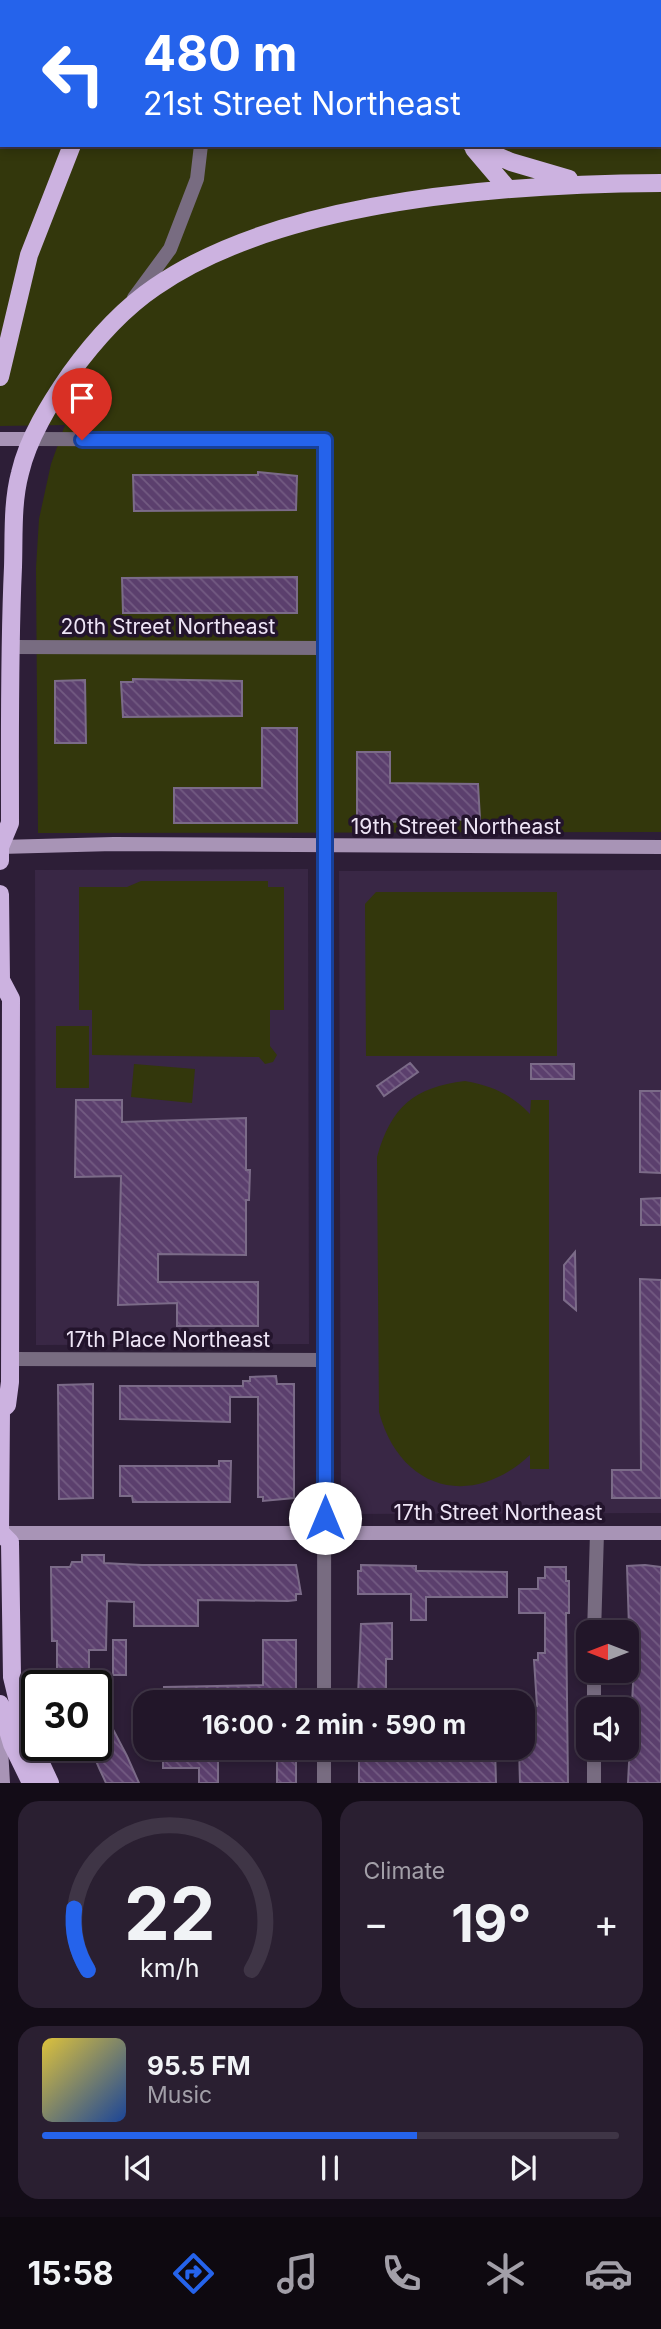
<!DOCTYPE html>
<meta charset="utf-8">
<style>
:root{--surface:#221629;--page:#2a1f31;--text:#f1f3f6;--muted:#a29fa8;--line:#3f3546;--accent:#2563eb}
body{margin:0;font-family:Inter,sans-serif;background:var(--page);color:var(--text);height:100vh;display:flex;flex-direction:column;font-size:26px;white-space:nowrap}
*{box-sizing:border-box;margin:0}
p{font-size:23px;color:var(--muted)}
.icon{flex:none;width:38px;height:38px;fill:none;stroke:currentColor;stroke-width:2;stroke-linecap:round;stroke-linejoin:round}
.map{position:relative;height:1783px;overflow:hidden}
.drawer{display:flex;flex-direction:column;gap:18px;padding:18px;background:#130c17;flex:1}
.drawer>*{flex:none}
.top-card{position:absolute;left:0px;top:0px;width:662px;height:147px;box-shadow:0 4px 10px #0003,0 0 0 2px var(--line);background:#2563eb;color:#fff;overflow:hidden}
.needle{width:46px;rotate:270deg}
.fabs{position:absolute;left:576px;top:1620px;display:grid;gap:14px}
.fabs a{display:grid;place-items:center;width:63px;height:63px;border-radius:14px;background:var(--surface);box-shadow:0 4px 10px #0003,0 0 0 2px var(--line);font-size:35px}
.speed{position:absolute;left:21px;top:1670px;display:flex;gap:14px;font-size:35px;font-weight:700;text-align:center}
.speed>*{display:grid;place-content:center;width:91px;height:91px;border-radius:50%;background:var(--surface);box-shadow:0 4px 10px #0003,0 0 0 2px var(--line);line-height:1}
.speed .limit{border:4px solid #111;border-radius:10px;background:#fff;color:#111}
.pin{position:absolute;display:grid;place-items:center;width:60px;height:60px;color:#fff;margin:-72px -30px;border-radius:50% 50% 50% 0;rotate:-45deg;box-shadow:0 0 7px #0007}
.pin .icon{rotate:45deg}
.me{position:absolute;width:77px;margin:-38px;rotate:0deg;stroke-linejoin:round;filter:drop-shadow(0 0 5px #0008)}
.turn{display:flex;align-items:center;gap:24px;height:147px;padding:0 28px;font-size:32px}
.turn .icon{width:91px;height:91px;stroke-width:2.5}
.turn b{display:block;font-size:49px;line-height:60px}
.big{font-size:52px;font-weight:700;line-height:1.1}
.drawer .tile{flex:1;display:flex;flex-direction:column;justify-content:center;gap:10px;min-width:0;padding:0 24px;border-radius:21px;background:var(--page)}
.drawer .dial{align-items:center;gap:0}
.dial svg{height:182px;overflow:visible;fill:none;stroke:var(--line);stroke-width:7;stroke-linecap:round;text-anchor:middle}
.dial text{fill:var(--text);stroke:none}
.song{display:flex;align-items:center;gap:21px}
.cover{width:84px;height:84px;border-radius:10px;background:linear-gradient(135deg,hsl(50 70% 55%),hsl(220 70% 35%))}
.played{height:7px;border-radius:4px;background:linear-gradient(90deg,var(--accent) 65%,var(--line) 65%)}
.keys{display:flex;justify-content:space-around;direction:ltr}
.heat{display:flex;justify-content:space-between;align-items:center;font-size:38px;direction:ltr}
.drawer .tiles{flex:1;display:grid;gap:18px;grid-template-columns:1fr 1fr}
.tile:last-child{grid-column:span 2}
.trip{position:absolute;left:133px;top:1690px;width:402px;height:70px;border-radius:21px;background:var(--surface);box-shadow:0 4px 10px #0003,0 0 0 2px var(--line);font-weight:700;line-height:70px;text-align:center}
.tabs{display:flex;height:112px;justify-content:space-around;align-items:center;background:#0e0910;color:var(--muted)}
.tabs .icon{width:49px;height:49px}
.tabs .current{color:var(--accent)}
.tabs b{font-size:32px;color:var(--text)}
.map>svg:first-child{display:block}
.built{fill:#392745}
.park{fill:#33370c;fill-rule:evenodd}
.building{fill:url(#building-back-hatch);stroke:#7b6b88;stroke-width:2}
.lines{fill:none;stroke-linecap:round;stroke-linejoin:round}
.street{stroke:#786c81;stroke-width:14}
.secondary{stroke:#a894b6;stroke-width:14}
.primary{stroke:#ccb2e0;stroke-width:18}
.route-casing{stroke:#184099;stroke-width:18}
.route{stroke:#2563eb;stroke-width:12}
.labels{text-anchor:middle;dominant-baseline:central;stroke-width:7;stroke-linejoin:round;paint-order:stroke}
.street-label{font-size:21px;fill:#ede4f5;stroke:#23142c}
</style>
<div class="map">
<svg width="661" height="1783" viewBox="0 0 661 1783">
<defs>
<pattern id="building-back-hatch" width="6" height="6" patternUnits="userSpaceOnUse" patternTransform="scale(1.75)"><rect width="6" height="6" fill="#5b3f6d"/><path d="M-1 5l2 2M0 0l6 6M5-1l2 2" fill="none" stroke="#735b82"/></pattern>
</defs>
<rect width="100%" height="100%" fill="#2d1e37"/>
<path class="built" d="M308 869 309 1344 36 1345 35 870Z
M661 870V1513L341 1514 339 871Z"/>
<path class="park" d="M0 0H661V832L38 833 36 568 39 519 51 464 65 425 0 426ZM2 2H660V145H2Z
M141 881H268V887H284V1010H270V1046L277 1055 273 1062 265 1064 259 1057 92 1055V1010H79V887H127Z
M376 892H557V1056H366L365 904Z
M56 1026H89V1088H56Z
M134 1064 195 1069 192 1103 131 1097Z
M465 1081C493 1086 510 1094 530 1114L531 1100H549V1469H530V1455C471 1510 400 1490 379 1412L377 1157C391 1107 414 1087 465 1081Z"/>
<path class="building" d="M258 472 297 476 296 510 134 511 133 475H258Z
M297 577V613H123L122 578Z
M133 679 242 681V716L123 717 121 682H133Z
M85 680 86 743H55V681Z
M262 728H297V823H174V788H262Z
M357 752H390V783L478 784 480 819 357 823Z
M410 1063 418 1072 384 1096 377 1086Z
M531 1064H574V1079H531Z
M640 1091H661V1173L640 1172Z
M76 1100H122V1122L246 1118V1170H250L249 1200H246V1255L158 1254V1282H258V1326H177V1303L118 1305 121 1176 75 1177Z
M661 1198V1225H641V1199Z
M575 1252 576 1310 564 1300V1265Z
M640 1279 661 1280V1498H612V1470H641Z
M276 1376 277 1384H294V1498L263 1501V1497H258V1397H230V1422L120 1419V1386H243V1381H250V1377Z
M93 1384V1498L59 1499 58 1385Z
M219 1461H231L230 1502H133L132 1496H120V1466H219Z
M82 1555H104V1563L142 1565H296L301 1594H296V1600L288 1601 198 1600V1626H134V1602L107 1601 106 1650H89V1685H57V1641H52L51 1567H70L72 1562H82Z
M361 1565 416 1566V1571H420L507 1572V1597H426V1620H411V1594H358V1571H361Z
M645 1565 661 1567V1783H628L633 1684V1628H629L627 1566Z
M545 1567H566V1581H569V1613H566L568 1783H520L519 1748H523V1737H527L529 1706H537L534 1660H538V1653H545V1613H519V1589H538V1578H545Z
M392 1623V1659H386V1696H358L361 1624Z
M113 1640H126V1675H113Z
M263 1640H296V1703H164V1687L263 1685Z
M96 1697 127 1756 139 1783H106L100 1770 89 1745H96Z
M163 1748H218V1783H199V1768H163Z
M277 1748H296V1783H277Z
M470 1748H495L496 1783H359V1759H468Z"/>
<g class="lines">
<path class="street" d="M176 0 177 2
M134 298 170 249 197 179 201 145
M33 439 325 440 324 1703
M10 647 325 648
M10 1359 325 1360
M594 1633 597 1533
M594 1710V1671
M324 1748V1783
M594 1783V1748"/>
<path class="secondary" d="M0 439H33
M0 847 114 844 661 847
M0 1533H661
M0 1731 3 1783"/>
<path class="primary" d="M349 0 350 2
M147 2 148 0
M472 145 511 162 569 179
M474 149 508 189
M0 377 29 255 72 145
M0 861V847L10 823C10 737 9 652 13 567 14 536 12 503 20 473 28 438 50 403 70 374 94 341 121 310 155 287 284 198 508 184 661 183
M0 894 1 980 11 999 10 1382 7 1405 1 1410 0 1534
M1 1533 10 1542 12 1677 24 1727 50 1783
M0 1704 12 1744 31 1783"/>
</g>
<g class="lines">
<defs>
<path id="route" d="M82 440H325V1518"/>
</defs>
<use href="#route" class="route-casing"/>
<use href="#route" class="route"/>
</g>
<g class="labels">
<g class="street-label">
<text x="168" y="626">20th Street Northeast</text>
<text x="456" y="826">19th Street Northeast</text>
<text x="168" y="1339">17th Place Northeast</text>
<text x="498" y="1512">17th Street Northeast</text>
</g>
</g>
</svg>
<div class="fabs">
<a><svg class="needle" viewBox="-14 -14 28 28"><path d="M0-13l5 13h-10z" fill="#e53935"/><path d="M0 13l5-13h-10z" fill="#a29fa8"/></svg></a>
<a><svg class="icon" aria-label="sound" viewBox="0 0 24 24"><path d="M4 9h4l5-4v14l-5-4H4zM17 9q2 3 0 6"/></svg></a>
</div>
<div class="speed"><div class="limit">30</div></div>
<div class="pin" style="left:82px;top:440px;background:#d93025"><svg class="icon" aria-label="arrive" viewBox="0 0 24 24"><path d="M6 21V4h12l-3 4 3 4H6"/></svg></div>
<svg class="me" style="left:325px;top:1518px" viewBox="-20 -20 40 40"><circle r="19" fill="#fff"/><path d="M0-13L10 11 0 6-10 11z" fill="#2563eb"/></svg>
<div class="trip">16:00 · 2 min · 590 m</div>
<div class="top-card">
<div class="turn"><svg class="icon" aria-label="left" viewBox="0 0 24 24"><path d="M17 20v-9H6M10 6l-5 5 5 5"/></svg><div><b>480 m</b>21st Street Northeast</div></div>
</div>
</div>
<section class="drawer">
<div class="tiles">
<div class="tile dial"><svg viewBox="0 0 100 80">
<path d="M14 69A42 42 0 1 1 86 69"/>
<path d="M14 69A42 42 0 0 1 8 42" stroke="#2563eb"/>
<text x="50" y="56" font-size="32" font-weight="700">22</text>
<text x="50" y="72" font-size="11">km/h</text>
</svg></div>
<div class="tile"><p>Climate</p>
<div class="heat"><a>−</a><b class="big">19°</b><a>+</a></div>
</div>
<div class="tile">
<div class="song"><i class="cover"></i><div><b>95.5 FM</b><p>Music</p></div></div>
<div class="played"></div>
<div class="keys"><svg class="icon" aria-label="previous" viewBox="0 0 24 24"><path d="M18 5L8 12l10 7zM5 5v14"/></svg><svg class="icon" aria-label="pause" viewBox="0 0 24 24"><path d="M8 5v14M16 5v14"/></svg><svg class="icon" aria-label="next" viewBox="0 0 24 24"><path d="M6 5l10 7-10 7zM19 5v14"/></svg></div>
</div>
</div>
</section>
<nav class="tabs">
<b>15:58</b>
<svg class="icon current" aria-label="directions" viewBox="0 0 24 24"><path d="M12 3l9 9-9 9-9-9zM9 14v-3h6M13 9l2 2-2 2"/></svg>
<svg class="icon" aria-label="music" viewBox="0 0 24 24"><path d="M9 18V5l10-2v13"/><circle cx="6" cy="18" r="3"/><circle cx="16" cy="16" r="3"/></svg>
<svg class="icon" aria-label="phone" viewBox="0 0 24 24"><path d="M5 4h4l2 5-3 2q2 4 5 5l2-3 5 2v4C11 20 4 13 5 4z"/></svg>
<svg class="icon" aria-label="climate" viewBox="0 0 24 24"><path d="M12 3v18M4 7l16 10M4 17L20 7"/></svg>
<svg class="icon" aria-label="car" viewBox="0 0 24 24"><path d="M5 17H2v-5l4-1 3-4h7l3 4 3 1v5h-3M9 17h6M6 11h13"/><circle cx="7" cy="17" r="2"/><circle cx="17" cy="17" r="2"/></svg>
</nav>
